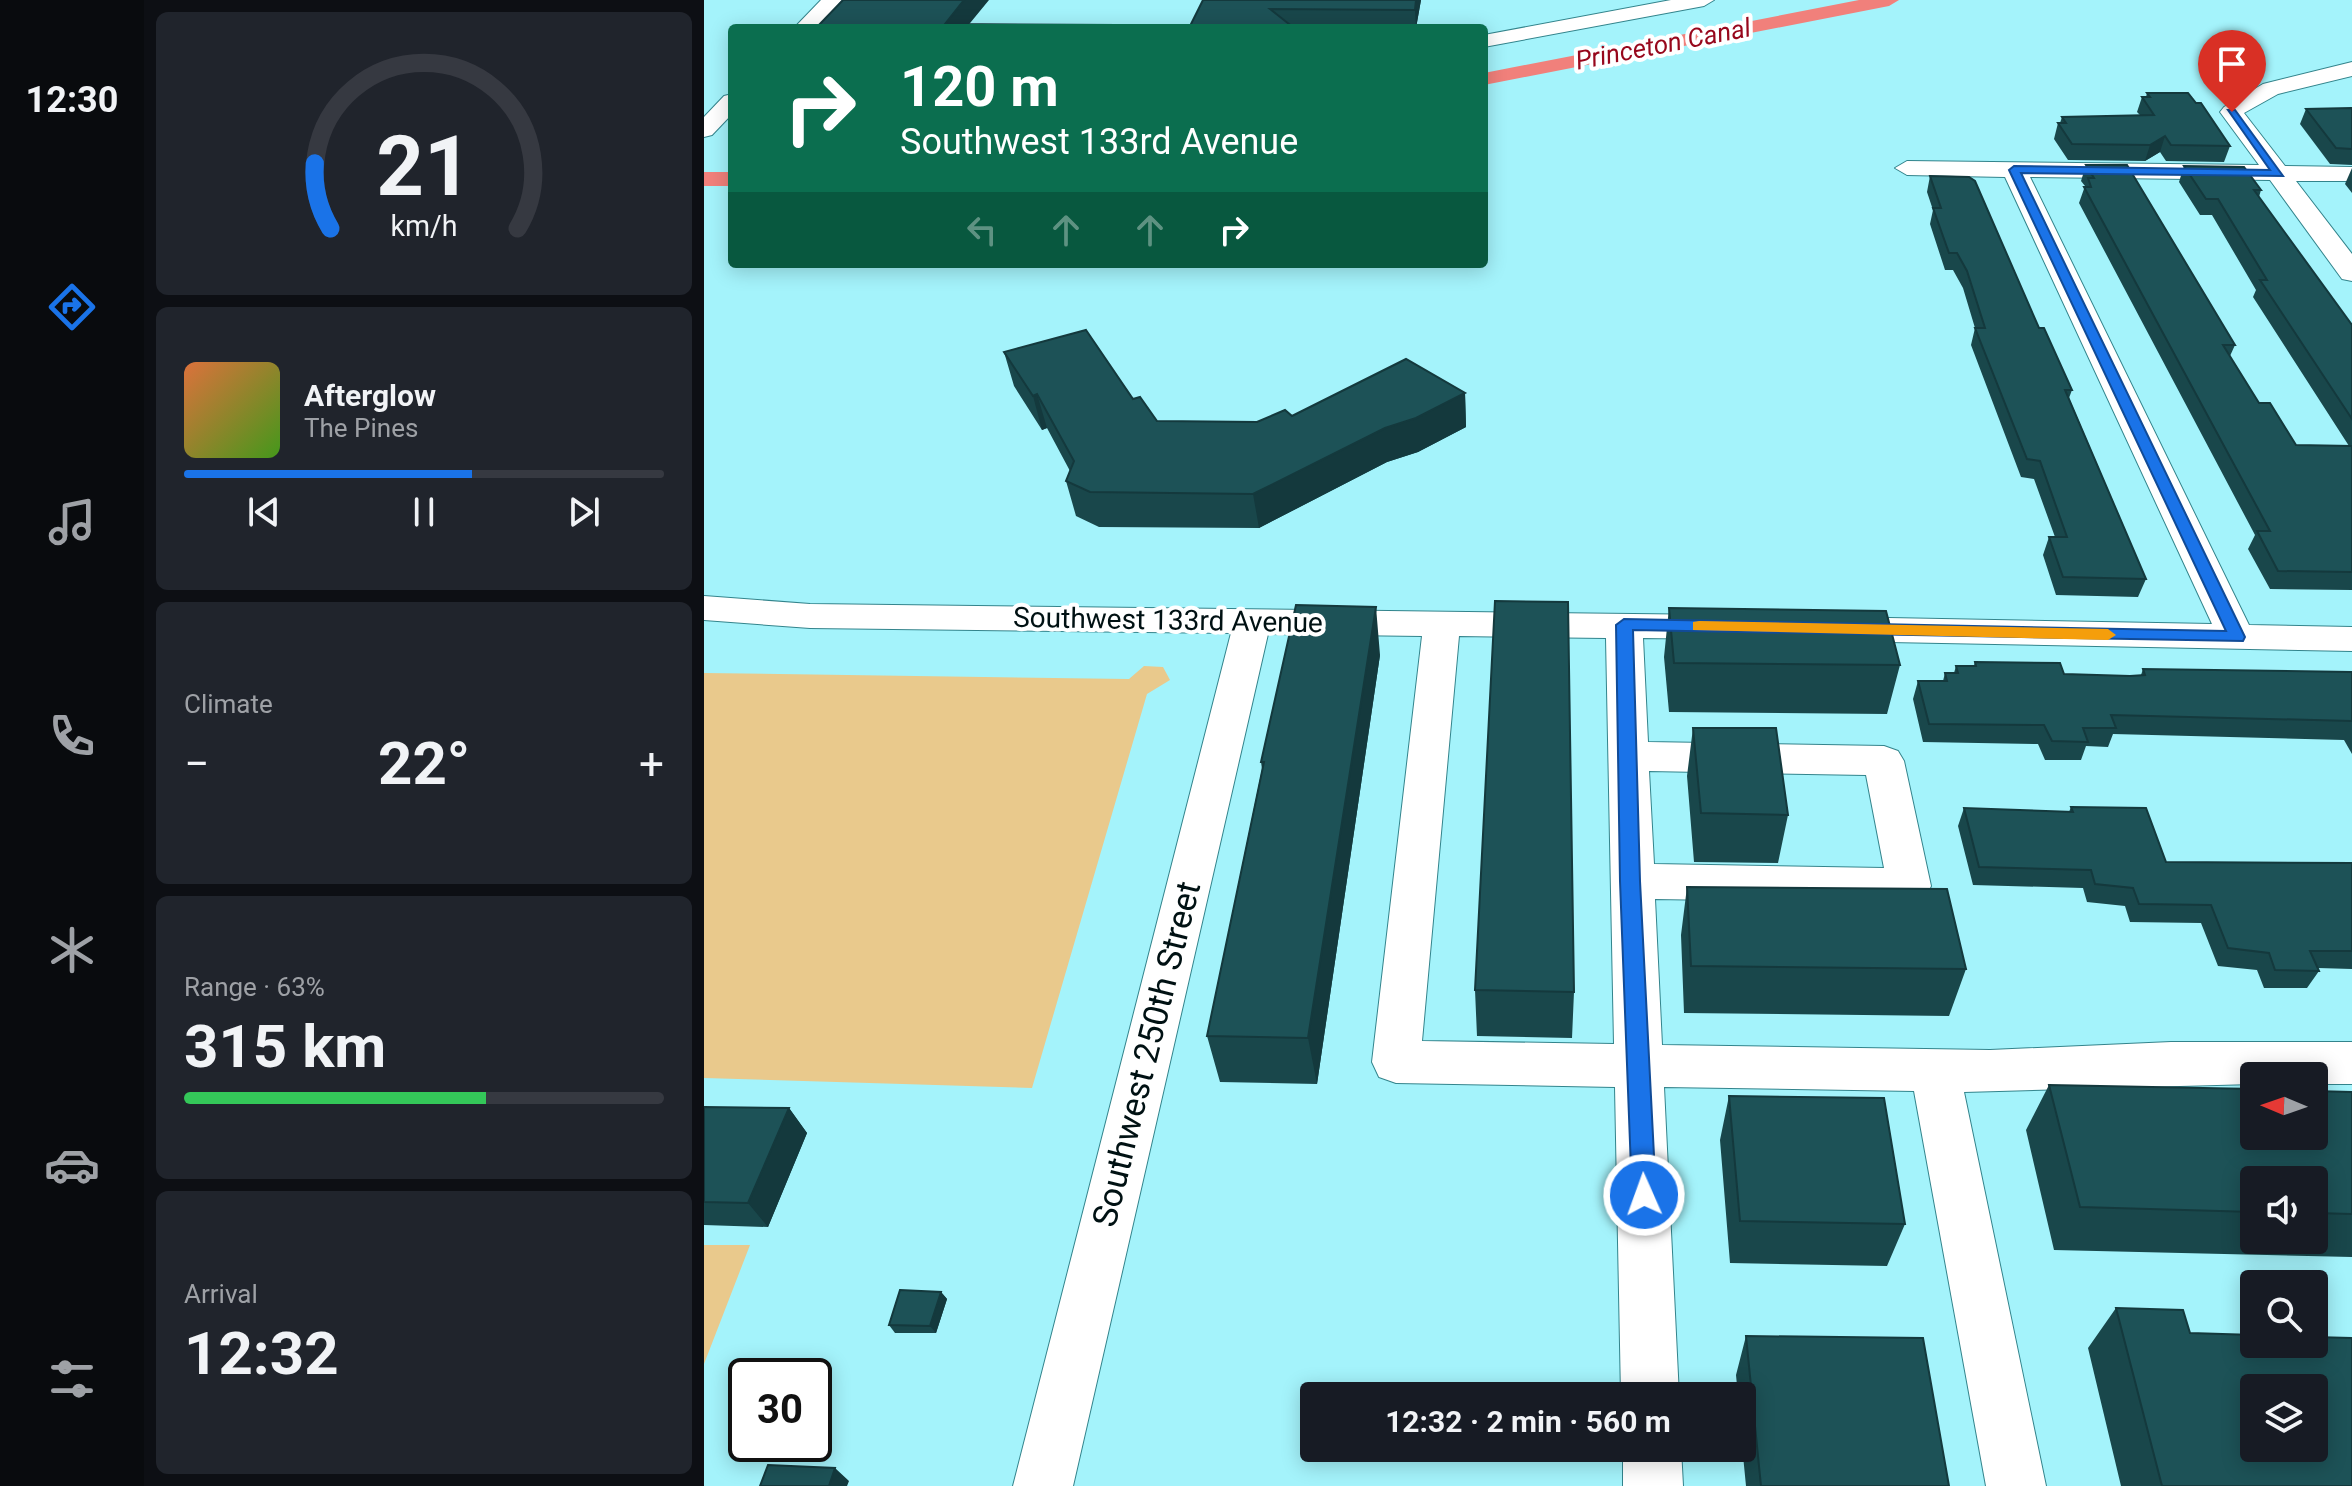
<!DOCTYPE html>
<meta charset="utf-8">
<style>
:root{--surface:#171b24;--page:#20242c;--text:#f1f3f6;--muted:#9ea1a6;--line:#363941;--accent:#1a73e8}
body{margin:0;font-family:Roboto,sans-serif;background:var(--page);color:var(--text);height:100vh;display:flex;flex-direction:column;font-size:30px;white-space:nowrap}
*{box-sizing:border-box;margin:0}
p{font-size:26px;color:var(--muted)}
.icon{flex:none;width:44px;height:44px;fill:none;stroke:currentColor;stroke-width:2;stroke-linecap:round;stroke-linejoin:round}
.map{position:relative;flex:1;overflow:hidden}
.side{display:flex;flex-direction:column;gap:12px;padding:12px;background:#0d0f14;width:560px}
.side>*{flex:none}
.banner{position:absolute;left:24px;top:24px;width:760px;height:244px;border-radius:8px;box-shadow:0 4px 20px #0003;background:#0b6e4f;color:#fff;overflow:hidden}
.needle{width:52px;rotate:272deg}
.buttons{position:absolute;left:1536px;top:1062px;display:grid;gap:16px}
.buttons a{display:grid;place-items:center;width:88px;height:88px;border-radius:8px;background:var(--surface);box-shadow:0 4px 20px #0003;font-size:40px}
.speed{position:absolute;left:24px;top:1358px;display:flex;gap:16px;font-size:40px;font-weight:700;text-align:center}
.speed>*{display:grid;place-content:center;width:104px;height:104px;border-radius:50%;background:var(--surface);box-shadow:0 4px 20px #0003;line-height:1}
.speed .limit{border:4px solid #111;border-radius:12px;background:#fff;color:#111}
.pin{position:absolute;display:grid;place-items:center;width:68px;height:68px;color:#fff;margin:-82px -34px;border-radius:50% 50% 50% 0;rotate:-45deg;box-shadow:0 0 8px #0007}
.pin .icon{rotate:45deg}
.me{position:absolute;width:88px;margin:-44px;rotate:358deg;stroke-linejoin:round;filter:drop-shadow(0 0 6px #0008)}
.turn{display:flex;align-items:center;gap:28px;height:168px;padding:0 40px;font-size:36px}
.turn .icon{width:104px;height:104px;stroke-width:2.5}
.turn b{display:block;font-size:56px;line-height:68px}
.lanes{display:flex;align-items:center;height:76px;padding:0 40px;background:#0003;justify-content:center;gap:40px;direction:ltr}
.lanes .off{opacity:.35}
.big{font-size:60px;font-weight:700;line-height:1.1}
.side .widget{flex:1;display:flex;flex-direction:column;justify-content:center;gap:12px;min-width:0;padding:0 28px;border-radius:12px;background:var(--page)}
.side .dial{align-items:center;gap:0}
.dial svg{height:208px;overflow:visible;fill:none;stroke:var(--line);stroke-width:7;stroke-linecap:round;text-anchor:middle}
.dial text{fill:var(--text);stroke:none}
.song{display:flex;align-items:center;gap:24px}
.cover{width:96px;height:96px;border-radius:12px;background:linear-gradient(135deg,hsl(20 70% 55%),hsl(100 70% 35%))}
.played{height:8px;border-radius:4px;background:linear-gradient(90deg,var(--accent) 60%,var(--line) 60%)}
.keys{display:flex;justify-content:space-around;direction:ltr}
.heat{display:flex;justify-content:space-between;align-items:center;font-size:44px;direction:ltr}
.charge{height:12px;border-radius:6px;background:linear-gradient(90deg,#34c759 63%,var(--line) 0)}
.trip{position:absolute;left:596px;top:1382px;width:456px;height:80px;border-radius:8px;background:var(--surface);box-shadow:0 4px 20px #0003;font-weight:700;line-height:80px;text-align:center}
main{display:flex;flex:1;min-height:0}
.dock{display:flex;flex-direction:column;width:144px;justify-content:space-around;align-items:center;background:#090b0e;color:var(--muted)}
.dock .icon{width:56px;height:56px}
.dock .on{color:var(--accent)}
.dock b{font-size:36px;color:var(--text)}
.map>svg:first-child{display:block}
.green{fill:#e9c98c}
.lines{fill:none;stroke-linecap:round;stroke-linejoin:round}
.canal{fill:#f1807b;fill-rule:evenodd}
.minor-casing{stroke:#33848c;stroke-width:2}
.minor{fill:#fff;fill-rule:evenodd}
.wall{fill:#19474b;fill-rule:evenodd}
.shaded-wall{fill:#14393d}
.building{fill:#1d5257;stroke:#14393d;stroke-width:2;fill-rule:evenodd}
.route{fill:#1a73e8;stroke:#114b97;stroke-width:2}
.slow{fill:#f59e0b}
.labels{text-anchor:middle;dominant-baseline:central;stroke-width:8;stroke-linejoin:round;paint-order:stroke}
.far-water-label{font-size:26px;font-style:italic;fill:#97071c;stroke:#fff}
.street-label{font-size:28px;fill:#001113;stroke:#fff}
.near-street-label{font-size:34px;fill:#001113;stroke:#fff}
</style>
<main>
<nav class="dock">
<b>12:30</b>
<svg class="icon on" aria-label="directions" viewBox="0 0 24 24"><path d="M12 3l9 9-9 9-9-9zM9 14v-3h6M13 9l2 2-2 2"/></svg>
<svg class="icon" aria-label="music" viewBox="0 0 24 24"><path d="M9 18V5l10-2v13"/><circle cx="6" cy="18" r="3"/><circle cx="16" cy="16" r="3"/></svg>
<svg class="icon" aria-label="phone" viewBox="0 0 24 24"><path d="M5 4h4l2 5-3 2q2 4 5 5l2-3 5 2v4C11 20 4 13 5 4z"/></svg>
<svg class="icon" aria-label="climate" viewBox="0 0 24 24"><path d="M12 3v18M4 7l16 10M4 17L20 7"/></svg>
<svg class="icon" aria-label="car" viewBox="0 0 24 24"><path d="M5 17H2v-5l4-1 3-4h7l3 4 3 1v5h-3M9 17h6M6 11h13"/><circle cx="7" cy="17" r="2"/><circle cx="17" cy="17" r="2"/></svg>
<svg class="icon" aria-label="filters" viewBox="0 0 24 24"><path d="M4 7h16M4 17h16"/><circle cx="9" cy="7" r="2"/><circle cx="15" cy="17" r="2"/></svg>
</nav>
<section class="side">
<div class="widget dial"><svg viewBox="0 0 100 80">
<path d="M14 69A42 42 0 1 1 86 69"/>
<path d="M14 69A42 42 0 0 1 8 44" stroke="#1a73e8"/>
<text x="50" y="56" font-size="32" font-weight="700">21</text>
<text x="50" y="72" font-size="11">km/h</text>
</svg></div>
<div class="widget">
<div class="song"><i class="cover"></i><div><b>Afterglow</b><p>The Pines</p></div></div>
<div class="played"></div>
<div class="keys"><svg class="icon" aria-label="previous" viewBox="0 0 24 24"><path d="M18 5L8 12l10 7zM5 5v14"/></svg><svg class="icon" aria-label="pause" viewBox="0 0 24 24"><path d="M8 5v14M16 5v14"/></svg><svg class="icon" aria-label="next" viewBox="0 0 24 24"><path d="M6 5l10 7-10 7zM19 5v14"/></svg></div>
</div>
<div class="widget"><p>Climate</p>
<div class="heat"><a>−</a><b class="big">22°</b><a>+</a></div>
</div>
<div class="widget"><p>Range · 63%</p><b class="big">315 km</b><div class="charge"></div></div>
<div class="widget"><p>Arrival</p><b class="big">12:32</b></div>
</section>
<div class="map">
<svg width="1648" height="1486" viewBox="0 0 1648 1486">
<rect width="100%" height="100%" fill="#a4f3fb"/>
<path class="green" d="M440 666 459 667 466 680 443 694 328 1088 0 1078V673L425 679Z
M0 1245H46L0 1364Z"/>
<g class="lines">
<path class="canal" d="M1155 0H1195L1185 6 780 85V73Z
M0 172H28V186H0Z"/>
<defs>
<path id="minor" d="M117 0H138L112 28H90Z
M967 0H1010L1000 6 780 47V35Z
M1648 62V76L1574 94 1540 113 1581 166 1648 167V181H1592L1648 254V281L1638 279 1566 180 1326 177 1545 625 1648 627V651L1132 641 1119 638 1114 629 1119 620 1132 617 1508 624 1301 177 1203 175 1191 168 1203 161 1555 165 1516 112 1520 107 1559 84Z
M28 94V114L8 135 0 137V117L20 96Z
M0 596 106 604 1016 615 1029 618 1034 627 1029 636 1016 639 939 638 944 742 1180 746 1194 751 1200 761 1227 886 1221 898 1205 903 951 899 958 1045 1286 1050 1467 1042H1648V1084H1610V1076H1550V1084L1260 1092 1342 1486H1282L1210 1091 960 1087 975 1396H917L911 1087 692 1083 675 1077 668 1062 718 636 564 634 369 1486H309L527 633 106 628 0 620ZM755 636 902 638 910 1044 718 1041ZM945 771 1162 775 1180 868 950 864Z
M919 1448H977L979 1486H919Z"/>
</defs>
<use href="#minor" class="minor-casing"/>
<use href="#minor" class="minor"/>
</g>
<path class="wall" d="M499 0H717L712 28H485Z
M1443 93 1526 146 1520 162 1462 161 1456 152 1441 161 1364 160 1350 139 1354 123H1356L1358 117 1436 115 1433 112 1438 97H1442Z
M1648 108V165L1626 164 1596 124 1602 109Z
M1382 165 1531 345 1526 356 1555 403 1592 445 1645 446 1549 297 1552 290 1508 215H1496L1475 182 1480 166 1557 190 1555 197 1648 325V590L1566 589 1544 549 1551 535 1375 203 1381 186 1377 181Z
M1648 168V193L1641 184Z
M1226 176 1335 328 1368 390 1365 398 1442 579 1434 597 1352 595 1339 555 1345 537H1351L1330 479 1317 477 1267 345 1271 328 1259 288 1249 270H1241L1226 224 1229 210 1223 192Z
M300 352 429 399 453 421 553 422 588 416 761 393 762 427 714 452 683 462 555 528 395 527 372 516 362 481 366 471 343 428 338 430 310 386Z
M965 608 1196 665 1183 714 965 712 960 657Z
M676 655 613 1084 516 1082 503 1036 558 769 557 762Z
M1271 662 1360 674 1426 676 1437 675 1439 669 1648 672V754L1640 740 1409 734 1404 747 1382 746 1377 760H1341L1334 744 1219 742 1209 699 1214 681H1239L1241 673H1250L1252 666H1270Z
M989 728 1084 815 1074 863 990 862 983 776Z
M1367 807 1462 862 1648 863V969L1614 968 1615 971 1603 988H1560L1553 970 1514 966 1497 923 1426 922 1421 906 1383 902 1379 888 1269 885 1254 826 1260 808 1365 812Z
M983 887 1262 969 1245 1016 980 1013 977 935Z
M771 990 870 992 868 1038 773 1036Z
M1345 1085 1648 1092V1257L1350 1250 1322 1130ZM1550 1180H1610V1240H1550Z
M1025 1096 1201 1224 1183 1266 1026 1263 1016 1140Z
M0 1107 85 1108 103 1133 64 1227 0 1225Z
M237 1292 243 1299 232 1333H191L185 1325Z
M1412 1308 1486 1333 1648 1486H1417L1384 1348Z
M1042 1336 1245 1486H1042L1038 1445V1396H1034L1032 1375Z"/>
<path class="shaded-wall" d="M260 0H285L262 28 241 24Z
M712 0H717L712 28 711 10Z
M1461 136 1456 152 1441 161 1446 145Z
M761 393 762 427 714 452 683 462 555 528 549 494 681 428Z
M333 394 343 428 338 430 329 396Z
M672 607 676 655 613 1084 604 1038Z
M85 1108 103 1133 64 1227 44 1203Z
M237 1292 243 1299 232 1333 226 1326Z
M131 1468 145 1481 143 1486H125Z"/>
<path class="building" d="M139 0H260L241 24 412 25 410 28H112Z
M499 0H712L711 10 566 9 590 28H485Z
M1443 93H1484L1492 103H1497L1526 146 1467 145 1461 136 1446 145 1368 144 1354 123H1362L1358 117 1450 115 1438 97H1446Z
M1648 108V149L1632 148 1602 109Z
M1382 165H1423L1531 345H1519L1555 403H1566L1592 445 1648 446V572L1574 571 1553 531H1566L1380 187H1387L1384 178H1390Z
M1480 166 1540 167 1557 190H1550L1648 325V419L1556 280H1563L1514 199H1502Z
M1226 176 1265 177 1271 181 1335 328H1340L1368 390H1361L1442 579 1359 577 1345 537H1363L1336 461 1323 459 1271 328H1281L1263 271 1253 253H1245L1229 208H1237Z
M382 330 429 399 436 397 453 421 553 422 581 410 588 416 702 359 761 393 712 418 681 428 549 494 386 492 362 481 370 461 333 394 329 396 300 352Z
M791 601 864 602 870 992 771 990Z
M592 605 672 607 604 1038 503 1036 560 762H557Z
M965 608 1182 611 1196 665 970 663Z
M1271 662 1356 663 1360 674 1426 676 1441 675 1439 669 1648 672V721L1407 715 1412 728H1379L1384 742 1348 741 1340 725 1225 724 1214 681H1243L1241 673H1254L1252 666H1272Z
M989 728H1072L1084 815 997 813Z
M1367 807 1442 808 1462 862 1648 863V951H1606L1615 971 1571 970 1565 953 1524 948 1507 905 1435 904 1429 888 1391 884 1387 870 1275 867 1260 808 1369 812Z
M983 887 1243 889 1262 969 987 966Z
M1345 1085 1550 1089V1136H1610V1091L1648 1092V1214L1610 1213V1180H1550V1212L1376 1207Z
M1025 1096 1180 1098 1201 1224 1036 1221Z
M0 1107 85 1108 44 1203 0 1202Z
M196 1290 237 1292 226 1326 185 1325Z
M1412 1308 1479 1310 1486 1333 1550 1335V1344H1610V1337L1648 1338V1486H1458ZM1550 1388H1610V1448H1550Z
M1042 1336 1219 1338 1245 1486H1057Z
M64 1465 131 1468 125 1486H56Z"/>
<path class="route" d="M1524 110H1531L1579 176 1317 173 1541 637 1539 641 929 630 936 881 952 1195 948 1203 940 1206 931 1203 928 1195 916 881 912 625 920 619 1522 631 1305 170 1310 166 1566 170Z"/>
<path class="slow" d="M995 621 1404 629 1412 635 1404 640 989 630V622Z"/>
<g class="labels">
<g class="far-water-label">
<text transform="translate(959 44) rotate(-11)">Princeton Canal</text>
</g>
<g class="street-label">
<text transform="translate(464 620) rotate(1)">Southwest 133rd Avenue</text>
</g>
<g class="near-street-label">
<text transform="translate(442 1054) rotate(-76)">Southwest 250th Street</text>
</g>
</g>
</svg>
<div class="buttons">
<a><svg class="needle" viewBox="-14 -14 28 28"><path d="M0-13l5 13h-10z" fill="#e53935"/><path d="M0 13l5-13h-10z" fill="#9ea1a6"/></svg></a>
<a><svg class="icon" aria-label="sound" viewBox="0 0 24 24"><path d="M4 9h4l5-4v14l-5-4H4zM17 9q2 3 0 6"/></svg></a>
<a><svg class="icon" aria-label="search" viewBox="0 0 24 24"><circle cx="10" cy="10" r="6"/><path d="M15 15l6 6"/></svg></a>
<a><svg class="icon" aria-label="layers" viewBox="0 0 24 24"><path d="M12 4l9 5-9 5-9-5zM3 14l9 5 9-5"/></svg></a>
</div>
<div class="speed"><div class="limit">30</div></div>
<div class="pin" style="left:1528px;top:112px;background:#d93025"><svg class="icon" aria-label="arrive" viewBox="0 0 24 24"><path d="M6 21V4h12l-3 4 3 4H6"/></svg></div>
<svg class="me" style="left:940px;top:1195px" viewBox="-20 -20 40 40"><circle r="17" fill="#1a73e8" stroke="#fff" stroke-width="3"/><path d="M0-11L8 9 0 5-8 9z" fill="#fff"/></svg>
<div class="trip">12:32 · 2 min · 560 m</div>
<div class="banner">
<div class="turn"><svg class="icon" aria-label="right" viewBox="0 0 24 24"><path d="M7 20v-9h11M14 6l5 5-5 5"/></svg><div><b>120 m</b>Southwest 133rd Avenue</div></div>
<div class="lanes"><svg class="icon off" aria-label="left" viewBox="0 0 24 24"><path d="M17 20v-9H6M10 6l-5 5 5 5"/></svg><svg class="icon off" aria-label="ahead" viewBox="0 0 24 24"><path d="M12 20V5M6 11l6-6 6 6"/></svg><svg class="icon off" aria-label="ahead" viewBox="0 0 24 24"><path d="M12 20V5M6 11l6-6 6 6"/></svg><svg class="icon" aria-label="right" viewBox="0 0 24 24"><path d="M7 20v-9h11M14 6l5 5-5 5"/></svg></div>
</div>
</div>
</main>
